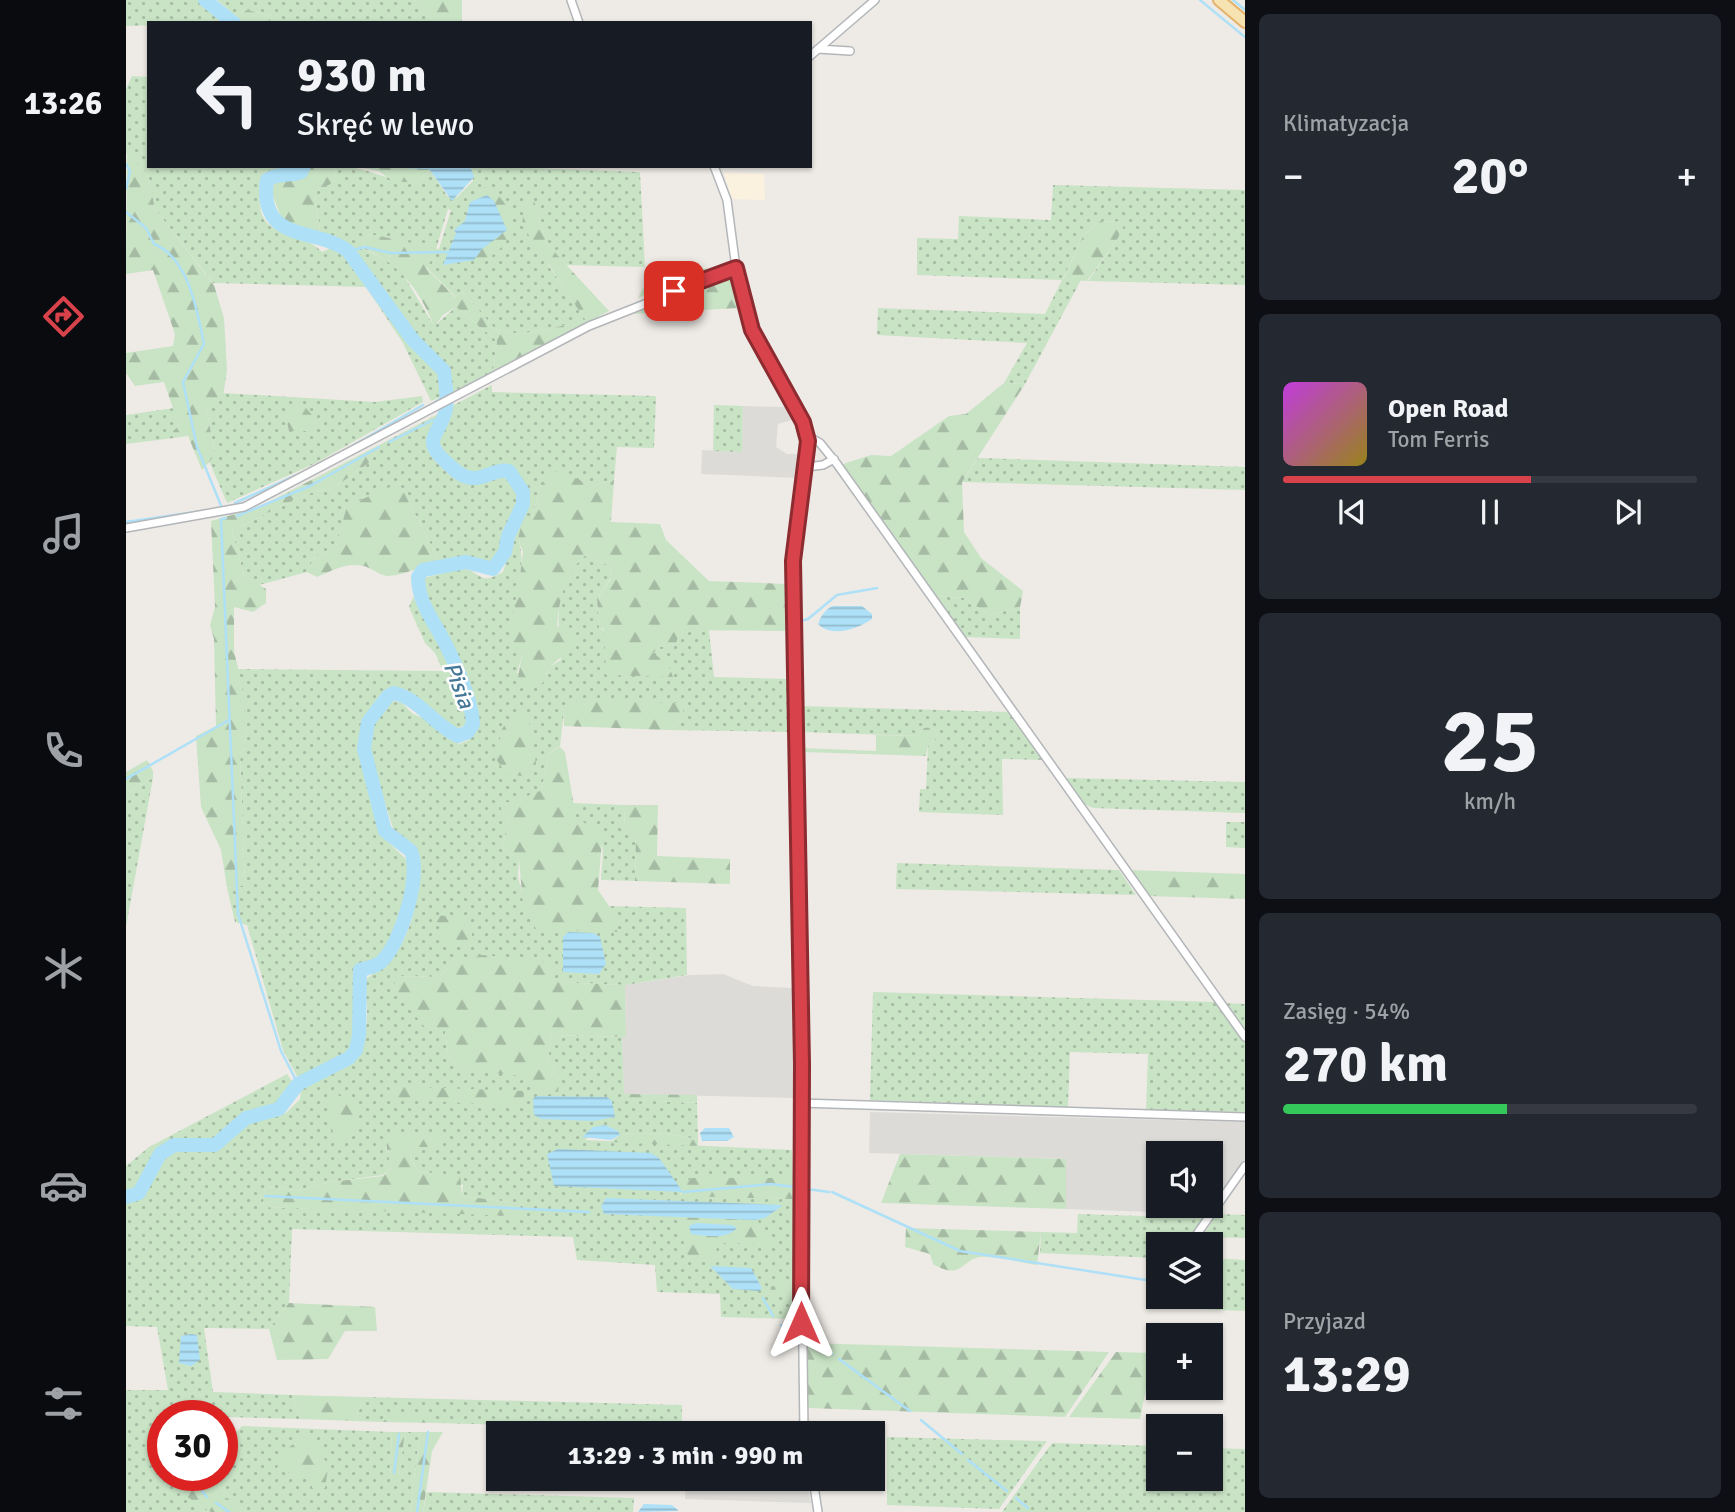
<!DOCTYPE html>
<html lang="pl">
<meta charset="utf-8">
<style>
:root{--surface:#171b24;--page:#242831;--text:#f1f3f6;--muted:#9ea1a6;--line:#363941;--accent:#d8424a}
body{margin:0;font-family:Signika,sans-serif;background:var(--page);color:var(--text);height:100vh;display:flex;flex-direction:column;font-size:26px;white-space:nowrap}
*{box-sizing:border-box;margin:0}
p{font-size:23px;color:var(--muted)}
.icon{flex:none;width:38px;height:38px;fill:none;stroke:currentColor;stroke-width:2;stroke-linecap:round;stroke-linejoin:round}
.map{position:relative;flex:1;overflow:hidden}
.drawer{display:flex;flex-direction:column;gap:14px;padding:14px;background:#0d0f14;width:490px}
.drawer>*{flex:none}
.banner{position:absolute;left:21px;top:21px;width:665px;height:147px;border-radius:0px;box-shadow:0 2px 5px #0004;background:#171b24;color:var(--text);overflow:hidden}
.controls{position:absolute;left:1020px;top:1141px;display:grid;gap:14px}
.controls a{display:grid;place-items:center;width:77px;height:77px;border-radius:0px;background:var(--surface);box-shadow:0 2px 5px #0004;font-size:35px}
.speed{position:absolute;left:21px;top:1400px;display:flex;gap:14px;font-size:35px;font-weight:700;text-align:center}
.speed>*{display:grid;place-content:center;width:91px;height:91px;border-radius:50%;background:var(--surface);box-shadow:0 2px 5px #0004;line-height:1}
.speed .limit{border:10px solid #d22;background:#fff;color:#111}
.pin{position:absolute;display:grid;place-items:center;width:60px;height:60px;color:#fff;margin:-30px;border-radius:14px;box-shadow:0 4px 10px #0006}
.me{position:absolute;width:77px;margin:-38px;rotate:0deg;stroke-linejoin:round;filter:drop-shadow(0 0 5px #0008)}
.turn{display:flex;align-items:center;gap:24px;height:147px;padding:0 35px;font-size:32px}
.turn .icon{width:91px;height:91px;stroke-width:2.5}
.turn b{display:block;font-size:49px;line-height:60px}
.big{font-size:52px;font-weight:700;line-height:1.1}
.drawer .tile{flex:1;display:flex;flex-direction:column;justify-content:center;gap:10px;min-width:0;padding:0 24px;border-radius:10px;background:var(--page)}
.drawer .dial{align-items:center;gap:0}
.dial b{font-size:91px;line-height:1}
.song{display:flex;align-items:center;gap:21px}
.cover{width:84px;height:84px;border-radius:10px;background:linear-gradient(135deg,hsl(290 70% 55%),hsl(50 70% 35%))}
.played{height:7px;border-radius:4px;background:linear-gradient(90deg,var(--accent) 60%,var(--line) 60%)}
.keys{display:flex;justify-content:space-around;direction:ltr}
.heat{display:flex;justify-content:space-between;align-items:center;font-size:38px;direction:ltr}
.charge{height:10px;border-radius:5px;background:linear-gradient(90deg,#34c759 54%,var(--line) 0)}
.trip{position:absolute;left:360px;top:1421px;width:399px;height:70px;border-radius:0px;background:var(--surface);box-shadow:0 2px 5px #0004;font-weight:700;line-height:70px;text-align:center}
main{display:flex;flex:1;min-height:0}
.menu{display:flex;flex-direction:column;width:126px;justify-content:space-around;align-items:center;background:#090b0e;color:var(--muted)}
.menu .icon{width:49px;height:49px}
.menu .current{color:var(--accent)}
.menu b{font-size:32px;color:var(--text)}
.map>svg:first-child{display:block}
.commercial{fill:#fbf1df}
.industrial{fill:#dddbd8;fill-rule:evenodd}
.grass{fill:url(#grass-dots);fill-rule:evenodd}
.forest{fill:url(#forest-firs)}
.water{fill:url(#water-rules)}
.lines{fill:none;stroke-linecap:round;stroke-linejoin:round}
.stream{stroke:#aee0f7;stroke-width:2.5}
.river{stroke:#aee0f7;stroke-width:14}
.minor-casing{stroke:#b3b6b9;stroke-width:10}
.primary-casing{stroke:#e4b26a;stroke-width:14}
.minor{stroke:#fff;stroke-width:7}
.primary{stroke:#f7e3b2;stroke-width:10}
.route-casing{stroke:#8c2b30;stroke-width:18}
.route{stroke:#d8424a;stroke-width:12}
.labels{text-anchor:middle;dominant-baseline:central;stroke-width:5;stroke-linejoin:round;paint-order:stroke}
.water-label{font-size:23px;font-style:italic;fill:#457797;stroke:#fff}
</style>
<main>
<nav class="menu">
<b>13:26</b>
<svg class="icon current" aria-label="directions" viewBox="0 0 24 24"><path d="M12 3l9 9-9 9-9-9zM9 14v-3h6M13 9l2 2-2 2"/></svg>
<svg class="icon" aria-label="music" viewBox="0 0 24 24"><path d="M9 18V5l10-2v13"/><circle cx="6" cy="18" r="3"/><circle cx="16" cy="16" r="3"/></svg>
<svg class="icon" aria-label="phone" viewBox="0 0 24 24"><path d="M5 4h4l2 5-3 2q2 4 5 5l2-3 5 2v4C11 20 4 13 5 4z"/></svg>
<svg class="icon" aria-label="climate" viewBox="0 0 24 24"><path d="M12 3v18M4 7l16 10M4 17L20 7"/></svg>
<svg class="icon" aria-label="car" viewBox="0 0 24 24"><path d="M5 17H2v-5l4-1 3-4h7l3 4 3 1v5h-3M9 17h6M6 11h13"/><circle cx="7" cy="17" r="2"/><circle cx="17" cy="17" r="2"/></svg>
<svg class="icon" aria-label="filters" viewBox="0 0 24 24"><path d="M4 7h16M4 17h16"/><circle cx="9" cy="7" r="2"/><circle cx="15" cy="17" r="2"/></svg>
</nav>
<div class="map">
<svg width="1119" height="1512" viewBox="0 0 1119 1512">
<defs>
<pattern id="grass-dots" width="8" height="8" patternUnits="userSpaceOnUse" patternTransform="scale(1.75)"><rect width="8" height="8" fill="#c9e3c5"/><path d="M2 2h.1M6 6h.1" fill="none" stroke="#a6bba4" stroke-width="1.8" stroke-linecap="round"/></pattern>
<pattern id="forest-firs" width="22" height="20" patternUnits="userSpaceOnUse" patternTransform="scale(1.75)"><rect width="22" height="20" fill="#c9e3c5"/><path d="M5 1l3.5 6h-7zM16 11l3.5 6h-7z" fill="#a6bba4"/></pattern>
<pattern id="water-rules" width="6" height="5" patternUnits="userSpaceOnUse" patternTransform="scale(1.75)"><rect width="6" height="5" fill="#aee0f7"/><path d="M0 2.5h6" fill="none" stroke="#91b9cc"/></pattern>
</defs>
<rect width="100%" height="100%" fill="#eeebe6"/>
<path class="commercial" d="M598 173 638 174 639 200 606 199Z"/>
<path class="industrial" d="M617 406 662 407 669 419 652 424 650 447 661 454H677L673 478 575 474 576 450 616 452Z
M597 974 627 986 666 988 672 1068 667 1098 498 1094 496 1037H500L499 985 564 975Z
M744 1112 1119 1122V1161L1082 1214 940 1209V1159L743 1153ZM1032 1153H1085V1206H1032Z
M560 1479H680L685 1503 559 1499Z"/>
<path class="grass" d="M0 0H74L76 6 99 23 0 26Z
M91 0H288L310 23H152L145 16 121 10 110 16Z
M6 76 23 77V166H170L169 170 146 171 137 176C121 246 168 222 196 252L207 247C242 267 257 311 281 341 288 349 313 368 315 377 317 383 317 391 315 397L305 401 277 343 240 287 87 283 29 209 22 175 0 153V89Z
M210 166C239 166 261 181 290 183L304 170 322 197 330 198 347 181 344 166 514 172 519 267 439 265 421 244 408 201 422 265 461 321 395 334 370 330 337 292 330 297 300 267 313 249 325 210 322 209 310 249 249 235 239 236 236 248 272 266 308 326 330 307 371 341 367 371 325 393 319 367 290 338 259 290 220 242 194 233C194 217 186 205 191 190L207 183Z
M927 185 1119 190V285L962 281 992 238 999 222 974 221 957 236 937 279 955 280 899 384 878 383 901 343 751 335 752 308 919 314 936 280 791 275V238L832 239 833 216 925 220Z
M366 385V392L530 396 528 448 491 447 488 480 466 486 415 483 406 518 398 525 392 539C406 578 372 618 396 655L391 673 421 674 423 667 435 660C431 624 428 580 460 555L484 566 485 578 471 599 473 628 526 653 534 647 550 644 554 630H583L588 677 663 679V732L542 730 557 718 438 712 434 746 422 754 416 790 375 808 382 821 376 849 393 859 392 877 399 904 491 931 483 906 560 908 561 975 499 985 431 982 329 962 313 977 272 976 319 1031 322 1053 333 1069 434 1078 422 1059 426 1035 496 1037 498 1093 503 1100 571 1103 572 1139 532 1133 494 1135 492 1131 479 1126 459 1140 666 1150 667 1178H566L554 1195 667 1199 668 1280H659L644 1295H668L669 1319 595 1317 594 1294 531 1292 529 1265 451 1260 447 1237 166 1229 163 1303 143 1329 78 1328 87 1392 167 1395 174 1419 97 1417 96 1431H111L116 1426 266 1432 264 1475 273 1476 279 1432H294L284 1512H121L97 1495 95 1485 96 1416H37V1475H59L56 1493 85 1512H0V1390H42L31 1327 0 1326V1201L14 1196 43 1154 59 1149H90L109 1136 126 1118 160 1113 174 1099 175 1087C219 1066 242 1063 241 1007 240 997 239 989 240 980 250 970 263 960 272 949 288 929 298 873 289 849L270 837 241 749C244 732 252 709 268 701L276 703 287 714 304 721 333 744 343 740 353 721 344 692 295 583 298 578 338 568C358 575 353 585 377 572 382 558 383 543 389 529 399 503 412 497 388 469L376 466 342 474 325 462 311 439 326 406ZM317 1135 314 1147 287 1146 284 1158 293 1172 307 1173 337 1185 336 1196 391 1203 390 1215 137 1207 139 1187 172 1190 204 1182 257 1175 266 1167 260 1147Z
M97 393 249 402 296 396 297 402 190 463 101 503 83 461 89 454 81 411Z
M588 405 617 406 616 452 587 451Z
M48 408 53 427 47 431 48 438 0 444V415Z
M314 413C293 456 305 455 337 483H352L375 476C402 490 387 510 379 531 375 540 376 549 371 558L365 563 338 558 314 562 273 483 214 532 210 546 188 558 181 572 133 585 118 575 106 531 177 495 209 487 244 462 255 444Z
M852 458 1119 467V490L836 482Z
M809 596 838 598 864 615 894 607V639L839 637Z
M287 597C303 624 344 694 342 724L330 729C306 719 290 691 261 689L252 697 235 734V756L259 839 282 861 285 871 267 939 248 964 240 962 232 967 228 975V1040L217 1057 173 1080 157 1050 121 925 109 922 101 888 119 885 114 756 121 731 112 669 317 671 309 653 299 643 283 607Z
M675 706 882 712 919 760 876 759 877 815 793 812 794 789H800L802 746 812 736 806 727 798 728 792 736 675 732Z
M27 778 0 927V793Z
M940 778 1119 782V813L967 808 958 804Z
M446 803 498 805 499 830 510 831 509 881 475 880C477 844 483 837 450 819Z
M1100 822H1119V848L1100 847Z
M771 863 993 870 1010 895 770 889Z
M747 992 1090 1002 1119 1041V1112L1020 1110 1022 1054 944 1052 942 1107 744 1100Z
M1098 1003 1119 1004V1032Z
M161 1074 168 1084 158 1103 150 1107 129 1111 86 1142 70 1143 60 1138C19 1149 30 1182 0 1192V1166L23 1147Z
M952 1214 1079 1218 1061 1244H1032V1258L914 1253 915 1232 951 1233Z
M1091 1214 1119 1215V1238L1076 1237Z
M1085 1258 1119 1260V1311L1024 1307 1032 1295 1085 1297Z
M238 1397 556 1405V1430L310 1423 303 1415H259L256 1422 229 1421Z
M761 1437 916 1441H921L873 1509 761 1505Z
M926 1443 1032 1446V1479H1085V1448L1119 1449V1512H876Z
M301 1492 508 1498 507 1512H297Z"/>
<path class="forest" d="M288 0H336V23H310Z
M121 10 145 16 152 23H115L110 16Z
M1 153 22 175 29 209 88 285 98 318 101 371 97 396 81 411 89 455 76 470 62 436 48 438 47 431 53 426 38 382 9 386 0 373V353L47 346 49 334 27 270 0 274Z
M184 166H210L207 183 191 190C186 205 194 217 194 233L156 220 144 188 149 181 178 178Z
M228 166H301L304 170 290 183 267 181 252 171Z
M359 187C377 194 387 213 386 232 377 247 366 262 348 260L356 249 374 236 357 195 350 198V192Z
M408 200 421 244 483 311 367 371 371 341 330 307 317 315 308 327C296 292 271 261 236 248L239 236 249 235 313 249 300 268 329 297 337 292 370 330 395 334 460 321 396 225 399 201Z
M974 221 999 222 992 238 961 281 937 280 957 236Z
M528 267 587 269 512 298Z
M604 276 612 308 507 314Z
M878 383 899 384 836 482 838 532 855 558 897 591 894 607 864 615 838 598 809 596 714 465 745 455 765 456 823 416 840 414Z
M165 405 180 408 191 421 187 431H163L159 412Z
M255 444 244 462 209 487 177 495 106 531 118 575 140 589V603L127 612 108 607V651L116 685 121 731 114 756 119 885 101 888 95 850 75 807 70 736 90 726 88 639 84 625 89 607 85 521 133 507Z
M432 470 466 486 488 480 485 522 534 524 540 540 583 581 661 584 662 631 554 630 550 644 534 647 527 653 542 664 547 677 480 675 478 629 473 628 471 599 485 579 484 566 460 555C439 571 433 601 431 627L449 628C451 649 437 654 425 666 421 670 419 678 417 683L402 686 391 683 396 655 387 641 385 627 394 576 397 552 392 539 397 518H406L415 483Z
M273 483 314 562C295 565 283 574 263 576 255 576 250 571 243 568 225 560 207 570 191 577L181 572 188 558 210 546 221 506Z
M446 700 558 703 557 718 542 730 438 726V712Z
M386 715C411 714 402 733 407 749 409 756 410 759 410 767L400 776 381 775 370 759 376 729Z
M806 727 812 736 802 746 800 756 676 752 675 748 750 751V735L792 736 798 728Z
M434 747 439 752 450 818 471 830 476 840 472 890 483 906 492 932 410 929 397 904 393 859 376 849 382 821 375 808 376 802H387L416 790 422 754Z
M21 760 27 771V778L0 793V772Z
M498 805H532L531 856 604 859V884L509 881 510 831H499Z
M1004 870 1119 874V899L1022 896Z
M309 915 339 918 346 927V937L337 948 316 940 314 926H305Z
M357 955 423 962 431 982 499 985 500 1037 426 1035 422 1059 434 1078 432 1092 405 1091 403 1077 333 1069 322 1053 319 1031 301 1030 267 988 271 976 313 977 329 962Z
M263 1086 399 1091 395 1106 266 1099Z
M498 1094 571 1095V1103L503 1100Z
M211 1095 231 1101 232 1131 223 1139 210 1142 205 1137V1100Z
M267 1133 318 1135 314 1147H287L284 1158 293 1172 334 1175 336 1196 392 1203 390 1216 137 1207 139 1187 172 1190 204 1182 257 1176 266 1167C262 1155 256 1143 267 1133Z
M532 1133 572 1139V1146L484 1142 494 1135Z
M774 1154 940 1159V1209L755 1203Z
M566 1178H667V1199L554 1196 557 1192 554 1185Z
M550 1217 631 1220 643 1236V1244L591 1243 590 1256 577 1262 562 1256Z
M780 1228 915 1232 911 1265C894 1263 871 1255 854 1257 835 1260 836 1281 807 1264L804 1254 779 1247Z
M659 1280H668V1295L644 1296 645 1287Z
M163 1303 249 1307 251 1331H219L202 1359 151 1360 143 1329Z
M681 1343 983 1352 939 1417 682 1408Z
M990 1352 1027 1353 1014 1419 943 1417Z
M167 1395 238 1397 229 1421 174 1419Z
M259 1415H303L310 1423 256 1422Z
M266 1432H279L273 1477 264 1476Z
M294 1432H317L306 1451 297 1512H284Z
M176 1437 190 1438 202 1468 199 1488H186L187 1480 151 1469 155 1454Z
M59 1475H95L97 1495 121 1512H85L55 1493Z"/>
<path class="water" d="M301 166H344L348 177 326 201Z
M361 195 368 201 381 230 356 249 348 260 317 265 330 233 328 230 339 221 344 202Z
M707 606H736L746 614V619C732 629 705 638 692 624 695 616 699 609 707 606Z
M442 932 467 933 474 937 480 964 473 974 437 972V937Z
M412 1096 481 1097 486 1101 489 1117 467 1121 415 1119 408 1115 407 1098Z
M479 1125 492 1131 494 1135 485 1140 456 1137 467 1127Z
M579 1128H603L608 1137 601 1141H576L574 1133Z
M432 1149 525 1153 533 1158 557 1192 428 1186 421 1154Z
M480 1198 655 1205 656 1206 639 1218 629 1220 478 1214 475 1206Z
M570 1223 606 1225 611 1228C600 1240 580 1236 565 1234L563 1226Z
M584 1266 625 1268 636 1288 633 1291 607 1289Z
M65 1334 71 1335 74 1360 65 1366 53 1363 55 1336Z
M518 1504 546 1505 553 1511 512 1512Z"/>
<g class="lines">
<path class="stream" d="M1074 0 1119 37
M1107 0 1119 10
M0 164 4 171 0 189
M261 166 302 168
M0 212 20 228 28 244C63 258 71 311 78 344L57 382 71 447 96 508
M222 251 239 247 264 253 323 252
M309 402 320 396
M263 442 305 421 318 418
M228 445 297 405
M109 503 173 474
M111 516 184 486 253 447
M100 518 95 519 112 914 155 1051 172 1084
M0 522 83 510
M675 621 682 619 711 595 751 588
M0 779 103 720
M681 1189 703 1192
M557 1192 645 1184 668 1187
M706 1192 834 1251 1026 1281
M139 1196 463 1212
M1045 1297 1053 1305
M637 1298 647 1316
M655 1325 669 1340
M682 1343 706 1354
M713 1359 784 1411
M795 1420 836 1454
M842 1460 881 1491
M268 1473 273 1434
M69 1475V1483L81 1497
M890 1498 902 1508
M90 1503 103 1512
M291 1512 302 1432"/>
<path class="river" d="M79 0 108 23
M0 1197 13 1193 34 1154 48 1145H89L120 1118 153 1109 172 1084 223 1058 230 1050 233 1035 234 970C243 967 252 967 258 959 276 939 295 876 285 851L259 831 238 749 242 722 262 696 268 693C294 699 309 726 332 736L342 732 347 724C346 700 331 668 321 647 310 624 292 604 292 577L297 570 340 562 367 569 379 552 382 536 397 504V492L383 471C368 468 356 482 341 477 333 475 325 467 319 461 294 439 315 434 320 409 322 397 319 383 318 371L287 340 222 251C191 227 132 244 141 180 152 172 163 177 175 172L178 166"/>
<defs>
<path id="minor" d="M445 0 453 23
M692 49 724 51
M684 56 749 0
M588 166 601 200 610 268 622 318 631 342 682 436 667 561 678 1433
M682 436 694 443 711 464 1119 1037
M680 467 697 465 708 459
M0 528 118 507 463 326 610 268
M674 1103 1119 1117
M1064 1244 1119 1166
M687 1479 692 1512"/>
<path id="primary" d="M1093 0 1119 22"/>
</defs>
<use href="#minor" class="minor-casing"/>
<use href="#primary" class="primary-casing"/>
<use href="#minor" class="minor"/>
<use href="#primary" class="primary"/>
</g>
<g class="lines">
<defs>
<path id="route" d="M548 291 610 268 626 330 677 422 682 441 667 561 676 1064 675 1323"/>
</defs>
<use href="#route" class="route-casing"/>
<use href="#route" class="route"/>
</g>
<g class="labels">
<g class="water-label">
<text transform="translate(333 685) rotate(69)">Pisia</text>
</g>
</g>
</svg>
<div class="controls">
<a><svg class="icon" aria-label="sound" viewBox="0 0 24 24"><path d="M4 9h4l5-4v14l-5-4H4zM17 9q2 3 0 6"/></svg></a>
<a><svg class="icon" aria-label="layers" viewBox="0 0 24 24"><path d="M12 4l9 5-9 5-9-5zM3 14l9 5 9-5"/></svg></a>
<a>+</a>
<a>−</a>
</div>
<div class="speed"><div class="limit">30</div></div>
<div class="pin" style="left:548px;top:291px;background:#d93025"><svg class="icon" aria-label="arrive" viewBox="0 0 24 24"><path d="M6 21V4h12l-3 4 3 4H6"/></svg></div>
<svg class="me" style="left:675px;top:1323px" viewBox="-20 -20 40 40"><path d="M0-17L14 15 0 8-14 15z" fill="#d8424a" stroke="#fff" stroke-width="4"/></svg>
<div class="trip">13:29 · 3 min · 990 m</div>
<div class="banner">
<div class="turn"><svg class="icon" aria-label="left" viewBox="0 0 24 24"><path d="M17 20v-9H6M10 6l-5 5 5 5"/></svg><div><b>930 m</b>Skręć w lewo</div></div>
</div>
</div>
<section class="drawer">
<div class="tile"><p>Klimatyzacja</p>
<div class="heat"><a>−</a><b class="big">20°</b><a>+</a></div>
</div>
<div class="tile">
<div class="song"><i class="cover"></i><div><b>Open Road</b><p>Tom Ferris</p></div></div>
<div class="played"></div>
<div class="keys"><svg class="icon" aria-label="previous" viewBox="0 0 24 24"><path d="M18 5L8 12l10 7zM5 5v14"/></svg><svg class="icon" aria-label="pause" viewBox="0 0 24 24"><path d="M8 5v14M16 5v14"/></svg><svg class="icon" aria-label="next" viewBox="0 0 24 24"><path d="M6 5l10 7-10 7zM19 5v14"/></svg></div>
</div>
<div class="tile dial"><b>25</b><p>km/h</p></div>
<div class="tile"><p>Zasięg · 54%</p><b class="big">270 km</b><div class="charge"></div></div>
<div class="tile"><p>Przyjazd</p><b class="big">13:29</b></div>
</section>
</main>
